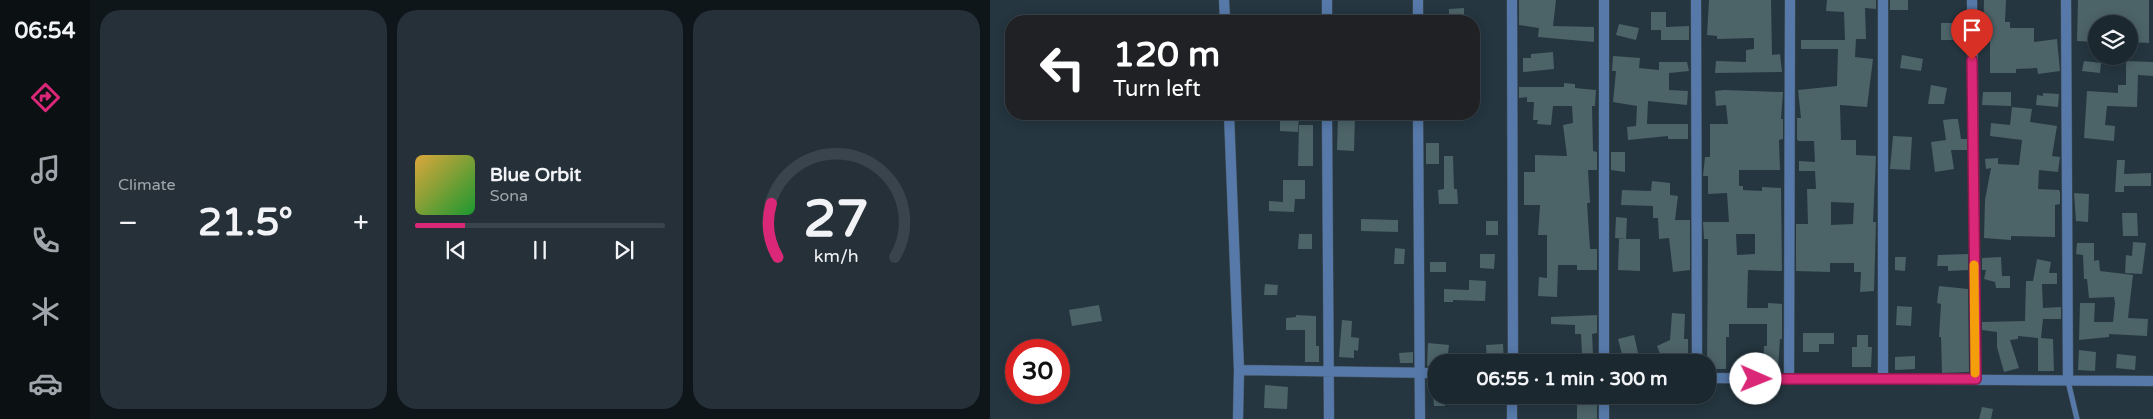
<!DOCTYPE html>
<meta charset="utf-8">
<style>
:root{--surface:#1c2830;--page:#253038;--text:#f1f3f6;--muted:#a0a6ab;--line:#3a444c;--accent:#db2777}
body{margin:0;font-family:"Varela Round",sans-serif;background:var(--page);color:var(--text);height:100vh;display:flex;flex-direction:column;font-size:19px;white-space:nowrap}
*{box-sizing:border-box;margin:0}
p{font-size:16px;color:var(--muted)}
.icon{flex:none;width:28px;height:28px;fill:none;stroke:currentColor;stroke-width:2;stroke-linecap:round;stroke-linejoin:round}
.map{position:relative;flex:1;overflow:hidden}
.drawer{display:flex;flex-direction:column;gap:10px;padding:10px;background:#0f161a;width:900px}
.drawer>*{flex:none}
.guide{position:absolute;left:15px;top:15px;width:475px;height:105px;border-radius:20px;box-shadow:0 2px 12px #0003,0 0 0 1px var(--line);background:#202124;color:#fff;overflow:hidden}
.controls{position:absolute;left:1098px;top:15px;display:grid;gap:10px}
.controls a{display:grid;place-items:center;width:50px;height:50px;border-radius:50%;background:var(--surface);box-shadow:0 2px 12px #0003,0 0 0 1px var(--line);font-size:25px}
.speed{position:absolute;left:15px;top:339px;display:flex;gap:10px;font-size:25px;font-weight:700;text-align:center}
.speed>*{display:grid;place-content:center;width:65px;height:65px;border-radius:50%;background:var(--surface);box-shadow:0 2px 12px #0003,0 0 0 1px var(--line);line-height:1}
.speed .limit{border:8px solid #d22;background:#fff;color:#111}
.pin{position:absolute;display:grid;place-items:center;width:42px;height:42px;color:#fff;margin:-51px -21px;border-radius:50% 50% 50% 0;rotate:-45deg;box-shadow:0 0 5px #0007}
.pin .icon{rotate:45deg}
.me{position:absolute;width:55px;margin:-28px;rotate:91deg;stroke-linejoin:round;filter:drop-shadow(0 0 4px #0008)}
.turn{display:flex;align-items:center;gap:18px;height:105px;padding:0 25px;font-size:22px}
.turn .icon{width:65px;height:65px;stroke-width:2.5}
.turn b{display:block;font-size:35px;line-height:42px}
.big{font-size:38px;font-weight:700;line-height:1.1}
.drawer .widget{flex:1;display:flex;flex-direction:column;justify-content:center;gap:8px;min-width:0;padding:0 18px;border-radius:20px;background:var(--page)}
.drawer .dial{align-items:center;gap:0}
.dial svg{height:130px;overflow:visible;fill:none;stroke:var(--line);stroke-width:7;stroke-linecap:round;text-anchor:middle}
.dial text{fill:var(--text);stroke:none}
.song{display:flex;align-items:center;gap:15px}
.cover{width:60px;height:60px;border-radius:8px;background:linear-gradient(135deg,hsl(40 70% 55%),hsl(130 70% 35%))}
.played{height:5px;border-radius:2px;background:linear-gradient(90deg,var(--accent) 20%,var(--line) 20%)}
.keys{display:flex;justify-content:space-around;direction:ltr}
.heat{display:flex;justify-content:space-between;align-items:center;font-size:28px;direction:ltr}
.drawer .tiles{flex:1;display:grid;gap:10px;grid-template-columns:repeat(3,1fr)}
.trip{position:absolute;left:438px;top:354px;width:288px;height:50px;border-radius:20px;background:var(--surface);box-shadow:0 2px 12px #0003,0 0 0 1px var(--line);font-weight:700;line-height:50px;text-align:center}
main{display:flex;flex:1;min-height:0}
.menu{display:flex;flex-direction:column;width:90px;justify-content:space-around;align-items:center;background:#0b1013;color:var(--muted)}
.menu .icon{width:35px;height:35px}
.menu .current{color:var(--accent)}
.menu b{font-size:22px;color:var(--text)}
.map>svg:first-child{display:block}
.building{fill:#4c6368;fill-rule:evenodd}
.lines{fill:none;stroke-linecap:round;stroke-linejoin:round}
.service-casing{stroke:#44545d;stroke-width:6}
.minor-casing{stroke:#44545d;stroke-width:11}
.service{stroke:#5679a9;stroke-width:5}
.minor{stroke:#5679a9;stroke-width:10}
.route-casing{stroke:#8e194d;stroke-width:12}
.route{stroke:#db2777;stroke-width:9}
.slow{stroke:#f59e0b;stroke-width:9}
</style>
<main>
<nav class="menu">
<b>06:54</b>
<svg class="icon current" aria-label="directions" viewBox="0 0 24 24"><path d="M12 3l9 9-9 9-9-9zM9 14v-3h6M13 9l2 2-2 2"/></svg>
<svg class="icon" aria-label="music" viewBox="0 0 24 24"><path d="M9 18V5l10-2v13"/><circle cx="6" cy="18" r="3"/><circle cx="16" cy="16" r="3"/></svg>
<svg class="icon" aria-label="phone" viewBox="0 0 24 24"><path d="M5 4h4l2 5-3 2q2 4 5 5l2-3 5 2v4C11 20 4 13 5 4z"/></svg>
<svg class="icon" aria-label="climate" viewBox="0 0 24 24"><path d="M12 3v18M4 7l16 10M4 17L20 7"/></svg>
<svg class="icon" aria-label="car" viewBox="0 0 24 24"><path d="M5 17H2v-5l4-1 3-4h7l3 4 3 1v5h-3M9 17h6M6 11h13"/><circle cx="7" cy="17" r="2"/><circle cx="17" cy="17" r="2"/></svg>
</nav>
<section class="drawer">
<div class="tiles">
<div class="widget"><p>Climate</p>
<div class="heat"><a>−</a><b class="big">21.5°</b><a>+</a></div>
</div>
<div class="widget">
<div class="song"><i class="cover"></i><div><b>Blue Orbit</b><p>Sona</p></div></div>
<div class="played"></div>
<div class="keys"><svg class="icon" aria-label="previous" viewBox="0 0 24 24"><path d="M18 5L8 12l10 7zM5 5v14"/></svg><svg class="icon" aria-label="pause" viewBox="0 0 24 24"><path d="M8 5v14M16 5v14"/></svg><svg class="icon" aria-label="next" viewBox="0 0 24 24"><path d="M6 5l10 7-10 7zM19 5v14"/></svg></div>
</div>
<div class="widget dial"><svg viewBox="0 0 100 80">
<path d="M14 69A42 42 0 1 1 86 69"/>
<path d="M14 69A42 42 0 0 1 10 36" stroke="#db2777"/>
<text x="50" y="56" font-size="32" font-weight="700">27</text>
<text x="50" y="72" font-size="11">km/h</text>
</svg></div>
</div>
</section>
<div class="map">
<svg width="1163" height="419" viewBox="0 0 1163 419">
<rect width="100%" height="100%" fill="#253640"/>
<path class="building" d="M529 0H566L563 26 604 27V42L548 37 549 28 529 25Z
M719 0H781L782 55 790 54 792 72 725 73 726 61 756 62V50L764 49V38L727 39V36L717 35Z
M837 0H886V9L875 8 876 39H866L865 57 883 59 877 107 850 105 851 140H866V155L886 156 883 222H886L884 291 870 292 871 272H864V263H840V272L806 271V224H818L817 189H826L825 171H809V161L825 162 824 141H808L807 139V118H811L808 90 847 86 848 49H811V40H855L854 12 836 11ZM841 202 864 203 863 224 841 225Z
M900 0H918V10H900Z
M994 0H1016L1015 22H1020V28H1044V42L1067 39 1070 71 1048 74 1047 68 1026 69V73H1000V40H993Z
M1088 0H1159V43L1139 42V24H1106V42L1087 41Z
M474 8V19L459 20V9Z
M661 12H676V27L699 26V40H671V30H661Z
M951 23H975V40H951Z
M629 24 649 28 646 40 626 35Z
M563 52 564 69 533 72V58H541V54Z
M912 55 933 59 931 71 910 68Z
M623 56 650 58 649 68 669 70V62H697L699 71 679 73V90L698 91 697 105 658 101 657 124H698V139H678V136L638 140 637 127 646 126 647 106 623 102 626 71H622Z
M1094 61 1111 63 1110 73 1092 71Z
M1136 61 1163 62V76L1148 75 1147 107 1117 106 1115 125 1125 126 1124 141 1094 138 1097 91 1128 93V85H1136Z
M574 83 585 84V88L606 90 605 106H602L603 151 607 152V170H598L600 203H597L600 249H607V270H587V265H568L567 297 548 296 549 277 557 278V235H548L550 205H534V172H545V155L577 156 573 125 583 123 582 106H563L561 125 547 124 548 120H543L544 102H537V97L529 98V87H574Z
M941 85 957 88 954 104H938Z
M734 90 793 92 791 119H793V139L789 140 790 170H749V186H753V190L772 191V187L791 188 792 271 758 270 757 308H778V303L792 304V339H790L788 368 773 367 774 346H777V324H739V337H736V369H717L718 239H714L713 222H739L737 193 718 194V176H713L715 157H720V124H738L736 105 726 106 725 91ZM746 234H765V254L747 255Z
M993 92H1021V106L992 105Z
M1053 93 1069 94 1068 107 1046 105 1047 95 1053 96Z
M1022 107 1042 109 1040 122 1067 126 1062 156 1070 157 1068 172 1049 170 1048 189 1069 190 1070 192V204L1065 205V237L1021 236V240L994 238 995 200 1001 168 996 169 995 159 1008 158V164L1029 165 1032 140 1000 136 1001 123 1020 125Z
M290 114H309L308 132 290 131Z
M348 115 365 116 364 151 347 150Z
M963 119H968L971 139H977V150H961L964 169 945 172 941 142 956 140 953 120Z
M309 125H323V166H308Z
M903 136 922 137 920 170 900 169Z
M436 143H449V164H436Z
M621 152H635V172L621 170Z
M454 156H463L464 189H467L468 204H449L448 190 454 189Z
M1127 160H1135L1134 174 1161 173V186H1134V192H1125Z
M293 180H315V199H305L304 212 279 211V201L293 202Z
M662 181 680 183V195L688 196 685 220H700V270L683 272 679 238 669 239 668 218H663V206L631 205 632 190 661 191Z
M1084 193 1099 194 1098 222 1086 221Z
M1132 213H1147L1148 236H1133Z
M626 217 637 218 636 239 625 238Z
M371 219 408 220V232L371 231Z
M496 221H508V235H496Z
M309 234H322V249H308Z
M629 239H650V271L628 270Z
M1143 242 1156 243 1152 274 1135 273 1136 255 1142 256Z
M1087 243H1104V261L1109 260 1110 271 1143 275 1138 318 1158 319 1157 336 1119 334V337L1089 340 1090 303H1105L1104 322H1123L1125 303 1124 297 1099 298 1097 279H1094L1093 255 1086 254Z
M405 248 415 249 414 264H404Z
M490 254H505L504 269 490 268Z
M978 254V270L958 271V266H947L948 255Z
M905 257H916L915 271 905 270Z
M1011 257 1012 276H1020V288H1006L1005 282 994 279 996 270H992V258Z
M1047 259 1061 262 1059 273H1067V284H1052L1053 308 1071 307V319H1053L1051 338 1063 339 1064 371H1048V338L1028 336V339L1020 340 1029 368 1014 372 1007 347V332L992 330V322L1035 321 1036 281H1043Z
M440 262H456V272H440Z
M479 280 496 281 495 301 463 300V302H454V289L479 290Z
M275 284 288 285 287 295H274Z
M949 286 978 289 979 372 952 373 951 337H949L951 304 947 303Z
M109 305 112 321 82 326 79 310Z
M907 306 922 307 921 326 906 325Z
M682 313 695 314 694 339H698V357L673 362 667 346 680 340Z
M306 315 326 316V346H329V362H315V330H296V318L306 317Z
M607 315V333L602 334 603 354 592 355 591 334H585V325L561 324V317Z
M352 320 362 321 361 337 369 338 368 351 364 350V358L349 357Z
M813 333H844V344H829V352H813Z
M644 335 650 362H634L628 339Z
M867 335H878V347H882L881 367H862V347H867Z
M438 343 459 345 457 362H446V366H437Z
M513 344 514 362H497L496 345Z
M1089 350 1106 352 1105 371 1088 370Z
M423 352V363H410L409 353Z
M1127 354 1146 356 1145 370 1126 368Z
M925 356V369L905 370V357Z
M275 385 298 387 297 409 274 408Z
M443 395H455V406H444Z
M587 404H607V419H587Z
M992 407 1003 409 1001 419H989Z"/>
<g class="lines">
<defs>
<path id="service" d="M1078 381 1087 419"/>
<path id="minor" d="M234 0 235 21
M337 0V21
M428 0V21
M522 0 523 362
M614 0V362
M706 0 707 362
M893 0V379
M982 0 986 379
M1076 0 1078 381
M239 114 249 370 248 419
M337 114 339 419
M428 114 430 419
M249 370 446 373
M716 378 1163 381
M799 379 800 0
M522 419V395
M614 419V395"/>
</defs>
<use href="#service" class="service-casing"/>
<use href="#minor" class="minor-casing"/>
<use href="#service" class="service"/>
<use href="#minor" class="minor"/>
</g>
<g class="lines">
<defs>
<path id="route" d="M766 379H986L982 60"/>
</defs>
<use href="#route" class="route-casing"/>
<use href="#route" class="route"/>
<path class="slow" d="M984 265 985 373"/>
</g>
</svg>
<div class="controls">
<a><svg class="icon" aria-label="layers" viewBox="0 0 24 24"><path d="M12 4l9 5-9 5-9-5zM3 14l9 5 9-5"/></svg></a>
</div>
<div class="speed"><div class="limit">30</div></div>
<div class="pin" style="left:982px;top:60px;background:#d93025"><svg class="icon" aria-label="arrive" viewBox="0 0 24 24"><path d="M6 21V4h12l-3 4 3 4H6"/></svg></div>
<svg class="me" style="left:766px;top:379px" viewBox="-20 -20 40 40"><circle r="19" fill="#fff"/><path d="M0-13L10 11 0 6-10 11z" fill="#db2777"/></svg>
<div class="trip">06:55 · 1 min · 300 m</div>
<div class="guide">
<div class="turn"><svg class="icon" aria-label="left" viewBox="0 0 24 24"><path d="M17 20v-9H6M10 6l-5 5 5 5"/></svg><div><b>120 m</b>Turn left</div></div>
</div>
</div>
</main>
